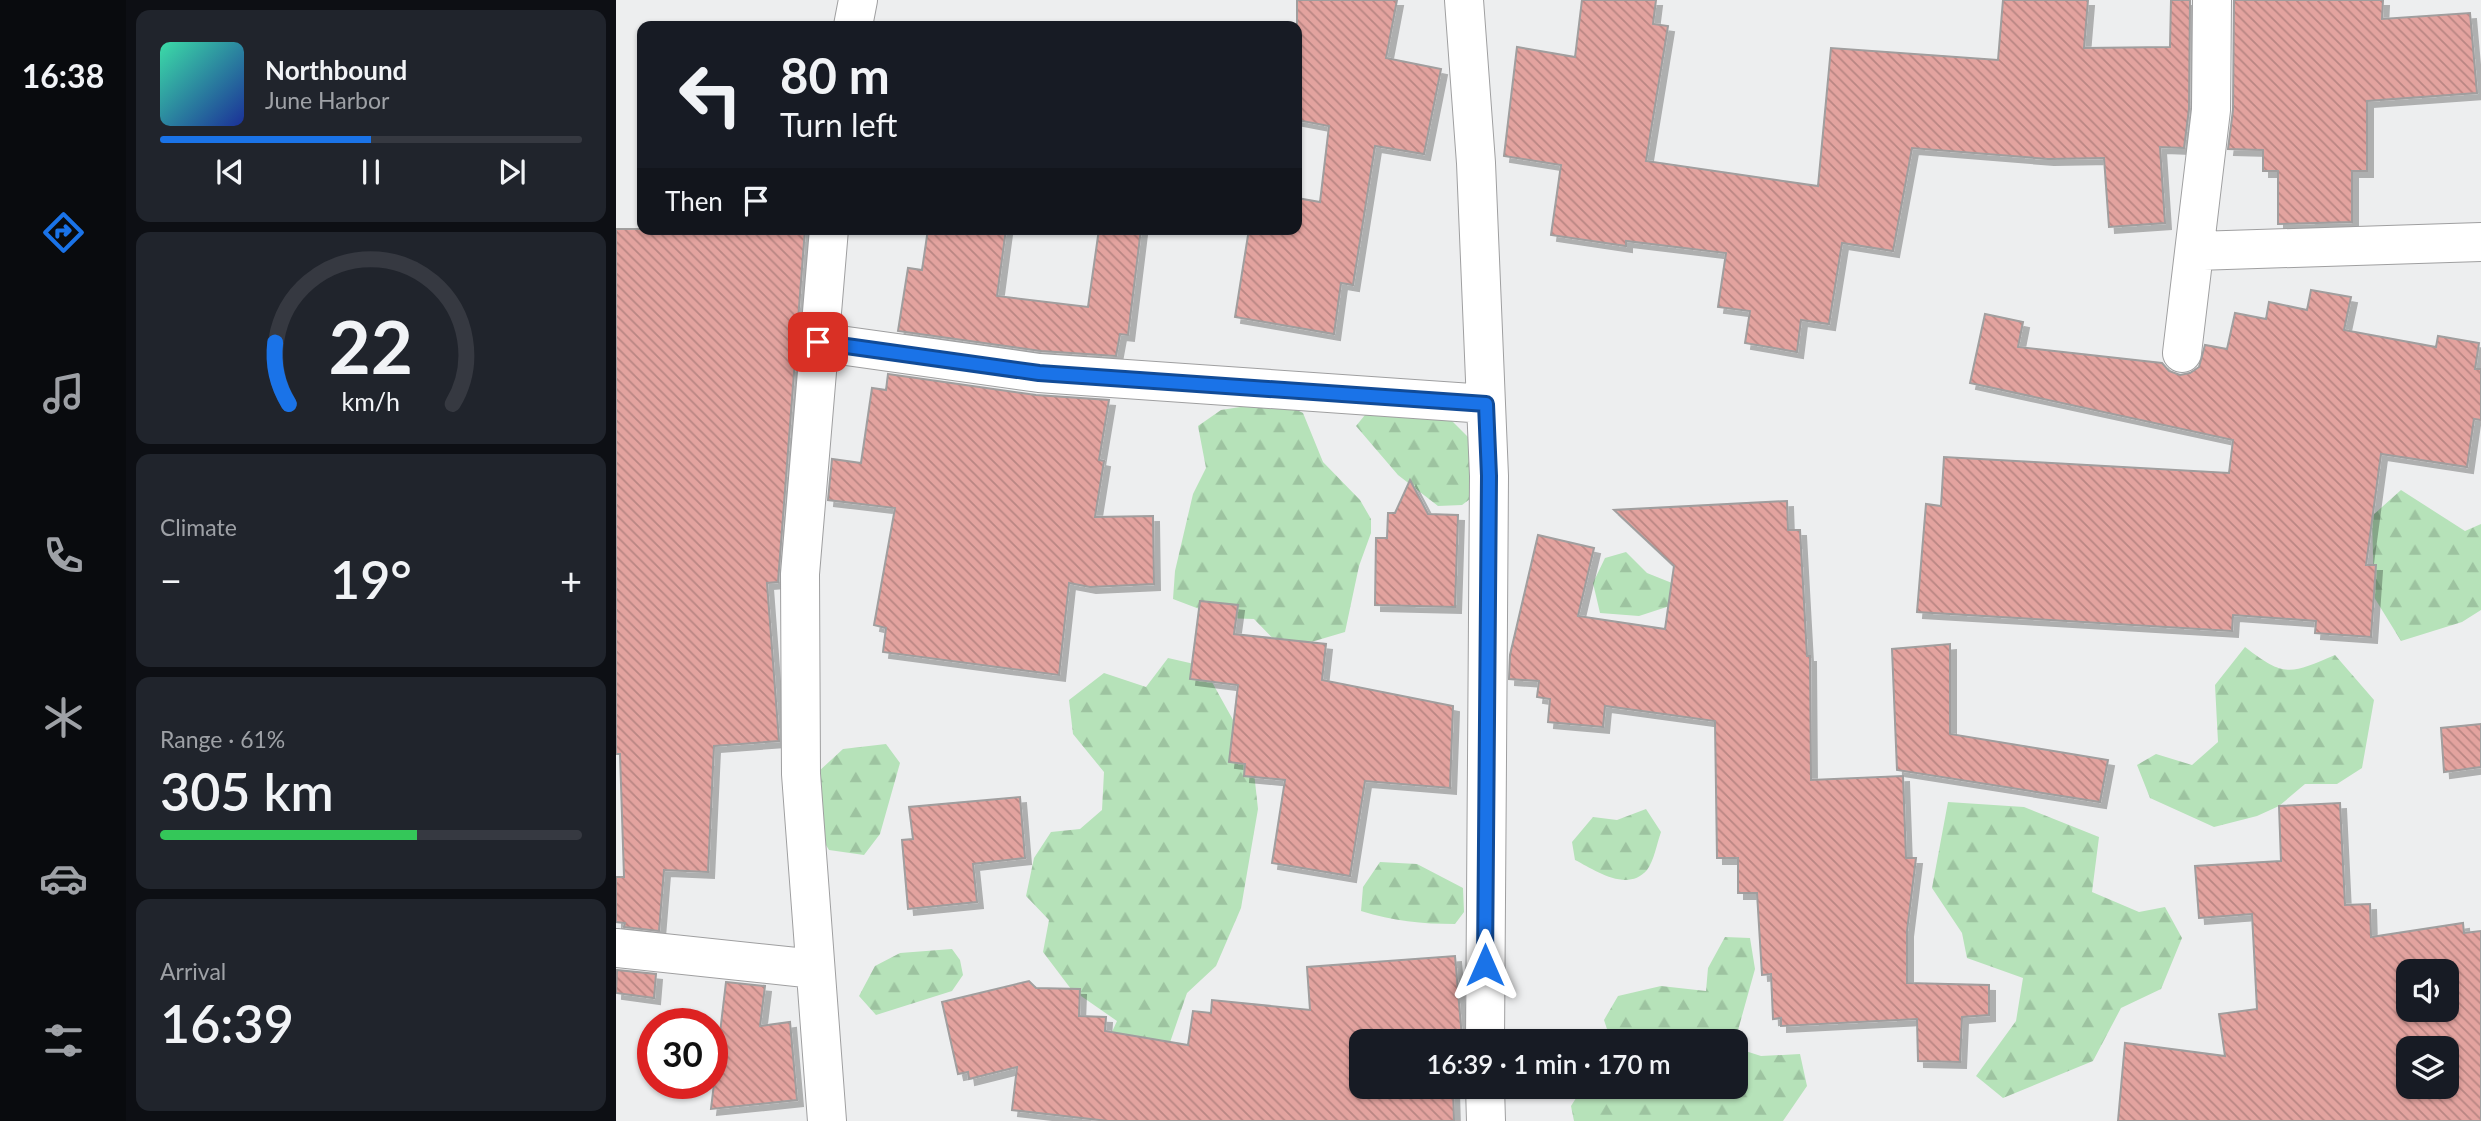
<!DOCTYPE html>
<meta charset="utf-8">
<style>
:root{--surface:#171b24;--page:#20242c;--text:#f1f3f6;--muted:#9ea1a6;--line:#363941;--accent:#1a73e8}
body{margin:0;font-family:Lato,sans-serif;background:var(--page);color:var(--text);height:100vh;display:flex;flex-direction:column;font-size:26px;white-space:nowrap}
*{box-sizing:border-box;margin:0}
p{font-size:23px;color:var(--muted)}
.icon{flex:none;width:38px;height:38px;fill:none;stroke:currentColor;stroke-width:2;stroke-linecap:round;stroke-linejoin:round}
.map{position:relative;flex:1;overflow:hidden}
.panel{display:flex;flex-direction:column;gap:10px;padding:10px;background:#0d0f14;width:490px}
.panel>*{flex:none}
.guide{position:absolute;left:21px;top:21px;width:665px;height:214px;border-radius:14px;box-shadow:0 2px 5px #0004;background:#171b24;color:var(--text);overflow:hidden}
.controls{position:absolute;left:1780px;top:959px;display:grid;gap:14px}
.controls a{display:grid;place-items:center;width:63px;height:63px;border-radius:14px;background:var(--surface);box-shadow:0 2px 5px #0004;font-size:35px}
.speed{position:absolute;left:21px;top:1008px;display:flex;gap:14px;font-size:35px;font-weight:700;text-align:center}
.speed>*{display:grid;place-content:center;width:91px;height:91px;border-radius:50%;background:var(--surface);box-shadow:0 2px 5px #0004;line-height:1}
.speed .limit{border:10px solid #d22;background:#fff;color:#111}
.pin{position:absolute;display:grid;place-items:center;width:60px;height:60px;color:#fff;margin:-30px;border-radius:14px;box-shadow:0 4px 10px #0006}
.me{position:absolute;width:77px;margin:-38px;rotate:0deg;stroke-linejoin:round;filter:drop-shadow(0 0 5px #0008)}
.turn{display:flex;align-items:center;gap:24px;height:147px;padding:0 28px;font-size:32px}
.turn .icon{width:91px;height:91px;stroke-width:2.5}
.turn b{display:block;font-size:49px;line-height:60px}
.then{display:flex;align-items:center;height:66px;padding:0 28px;background:#0003;gap:14px;font-size:26px}
.big{font-size:52px;font-weight:600;line-height:1.1}
.panel .widget{flex:1;display:flex;flex-direction:column;justify-content:center;gap:10px;min-width:0;padding:0 24px;border-radius:14px;background:var(--page)}
.panel .dial{align-items:center;gap:0}
.dial svg{height:182px;overflow:visible;fill:none;stroke:var(--line);stroke-width:7;stroke-linecap:round;text-anchor:middle}
.dial text{fill:var(--text);stroke:none}
.song{display:flex;align-items:center;gap:21px}
.cover{width:84px;height:84px;border-radius:10px;background:linear-gradient(135deg,hsl(160 70% 55%),hsl(230 70% 35%))}
.played{height:7px;border-radius:4px;background:linear-gradient(90deg,var(--accent) 50%,var(--line) 50%)}
.keys{display:flex;justify-content:space-around;direction:ltr}
.heat{display:flex;justify-content:space-between;align-items:center;font-size:38px;direction:ltr}
.charge{height:10px;border-radius:5px;background:linear-gradient(90deg,#34c759 61%,var(--line) 0)}
.trip{position:absolute;left:733px;top:1029px;width:399px;height:70px;border-radius:14px;background:var(--surface);box-shadow:0 2px 5px #0004;font-weight:600;line-height:70px;text-align:center}
main{display:flex;flex:1;min-height:0}
.tab-bar{display:flex;flex-direction:column;width:126px;justify-content:space-around;align-items:center;background:#090b0e;color:var(--muted)}
.tab-bar .icon{width:49px;height:49px}
.tab-bar .selected{color:var(--accent)}
.tab-bar b{font-size:32px;color:var(--text)}
.map>svg:first-child{display:block}
.forest{fill:url(#forest-firs)}
.building{fill:url(#building-back-hatch);stroke:#a09e9e;stroke-width:2;fill-rule:evenodd;filter:url(#shadow)}
.lines{fill:none;stroke-linecap:round;stroke-linejoin:round}
.street-casing{stroke:#9f9fa0;stroke-width:40}
.street{stroke:#fff;stroke-width:38}
.route-casing{stroke:#114b97;stroke-width:18}
.route{stroke:#1a73e8;stroke-width:12}
</style>
<main>
<nav class="tab-bar">
<b>16:38</b>
<svg class="icon selected" aria-label="directions" viewBox="0 0 24 24"><path d="M12 3l9 9-9 9-9-9zM9 14v-3h6M13 9l2 2-2 2"/></svg>
<svg class="icon" aria-label="music" viewBox="0 0 24 24"><path d="M9 18V5l10-2v13"/><circle cx="6" cy="18" r="3"/><circle cx="16" cy="16" r="3"/></svg>
<svg class="icon" aria-label="phone" viewBox="0 0 24 24"><path d="M5 4h4l2 5-3 2q2 4 5 5l2-3 5 2v4C11 20 4 13 5 4z"/></svg>
<svg class="icon" aria-label="climate" viewBox="0 0 24 24"><path d="M12 3v18M4 7l16 10M4 17L20 7"/></svg>
<svg class="icon" aria-label="car" viewBox="0 0 24 24"><path d="M5 17H2v-5l4-1 3-4h7l3 4 3 1v5h-3M9 17h6M6 11h13"/><circle cx="7" cy="17" r="2"/><circle cx="17" cy="17" r="2"/></svg>
<svg class="icon" aria-label="filters" viewBox="0 0 24 24"><path d="M4 7h16M4 17h16"/><circle cx="9" cy="7" r="2"/><circle cx="15" cy="17" r="2"/></svg>
</nav>
<section class="panel">
<div class="widget">
<div class="song"><i class="cover"></i><div><b>Northbound</b><p>June Harbor</p></div></div>
<div class="played"></div>
<div class="keys"><svg class="icon" aria-label="previous" viewBox="0 0 24 24"><path d="M18 5L8 12l10 7zM5 5v14"/></svg><svg class="icon" aria-label="pause" viewBox="0 0 24 24"><path d="M8 5v14M16 5v14"/></svg><svg class="icon" aria-label="next" viewBox="0 0 24 24"><path d="M6 5l10 7-10 7zM19 5v14"/></svg></div>
</div>
<div class="widget dial"><svg viewBox="0 0 100 80">
<path d="M14 69A42 42 0 1 1 86 69"/>
<path d="M14 69A42 42 0 0 1 8 42" stroke="#1a73e8"/>
<text x="50" y="56" font-size="32" font-weight="700">22</text>
<text x="50" y="72" font-size="11">km/h</text>
</svg></div>
<div class="widget"><p>Climate</p>
<div class="heat"><a>−</a><b class="big">19°</b><a>+</a></div>
</div>
<div class="widget"><p>Range · 61%</p><b class="big">305 km</b><div class="charge"></div></div>
<div class="widget"><p>Arrival</p><b class="big">16:39</b></div>
</section>
<div class="map">
<svg width="1865" height="1121" viewBox="0 0 1865 1121">
<defs>
<pattern id="forest-firs" width="22" height="20" patternUnits="userSpaceOnUse" patternTransform="scale(1.75)"><rect width="22" height="20" fill="#b6e2b9"/><path d="M5 1l3.5 6h-7zM16 11l3.5 6h-7z" fill="#9dc3a0"/></pattern>
<pattern id="building-back-hatch" width="6" height="6" patternUnits="userSpaceOnUse" patternTransform="scale(1.75)"><rect width="6" height="6" fill="#e3a39f"/><path d="M-1 5l2 2M0 0l6 6M5-1l2 2" fill="none" stroke="#b98683"/></pattern>
<filter id="shadow"><feDropShadow dx="6" dy="6" stdDeviation="0" flood-color="#0004"/></filter>
</defs>
<rect width="100%" height="100%" fill="#edeeef"/>
<path class="forest" d="M663 401 687 413 707 462 744 500 755 519V533L743 566 729 632 668 650 638 619 607 618 557 599 559 571 577 494 590 468 582 426 605 410Z
M753 410 832 417 858 443 854 499 846 505 822 506 782 475 740 426Z
M1785 490 1849 531 1865 524V610L1846 622 1785 641 1758 597 1756 516Z
M1010 552 1031 573 1056 583 1066 602 1023 616 984 613 977 583 989 558Z
M1629 647C1669 678 1674 674 1719 655L1758 700 1746 768 1721 784H1689L1663 806 1641 816 1598 827 1534 798 1521 765 1540 754 1576 765 1602 742 1599 685Z
M552 658 587 666 636 754 642 809 625 908 600 966 571 993 550 1054 478 1071 501 1021 455 989 427 952 433 920 410 896 418 858 435 832 464 829 486 810 488 772 457 734 453 700 488 673 530 687Z
M270 744 284 763 264 834 248 855 213 850 199 827 202 772 227 749Z
M1332 802 1408 807 1483 837 1476 892 1523 912 1549 907 1566 938 1545 989 1505 1008 1477 1061 1387 1098 1360 1076 1400 1021 1407 978 1351 958 1346 933 1316 888Z
M1030 809 1045 832C1041 843 1038 861 1031 870 1011 893 979 870 959 860L956 842 977 817 1001 820Z
M764 862 801 864 847 888 848 912 839 924C806 924 777 921 745 911L747 887Z
M1109 937 1134 938 1139 969 1119 1041H995L988 1020 1002 996 1045 986 1090 991 1092 968Z
M336 949 344 960 347 975 336 991 260 1015 243 996 259 966 284 953Z
M1120 1048 1145 1056 1184 1054 1191 1086 1167 1121H958L955 1106 967 1087H1120Z"/>
<path class="building" d="M681 0H781L770 58 825 69 808 154 759 146 737 285 725 283 718 334 619 317 633 229H681V198L704 202 713 126 681 120Z
M966 0H1040L1037 24 1052 26 1030 161 1202 186 1215 48 1382 60 1387 0H1472L1468 48 1554 47 1555 0H1574L1573 109 1568 148 1544 147 1549 223 1493 227 1488 158 1432 159 1296 148 1277 251 1226 243 1213 324 1185 320 1181 352 1129 343 1134 311 1102 307 1110 253 1010 241V246L935 235 945 165 888 156 901 47 959 57Z
M1618 0H1767L1766 19 1854 13 1861 93 1751 101V171H1736V222L1662 224V171H1647V150L1612 149 1617 110Z
M0 229H189L162 582 151 583 163 741 98 746 92 872 48 870 43 931 8 927 9 923 0 922V877H8L4 754H0Z
M312 229H390L381 296 472 307 483 229H525L512 335 504 334 500 356 425 351 282 331 292 268 306 270Z
M1695 290 1735 297 1728 330 1820 347 1822 336 1863 343 1859 369H1865V420L1858 419 1851 467 1765 454 1750 565H1760L1755 637 1699 633 1700 621 1617 615 1616 631 1301 612 1310 504 1325 506 1328 457 1613 473 1617 440 1354 383 1369 314 1407 322 1402 347 1546 363 1553 371 1564 375 1574 373 1583 367 1589 345 1611 349 1619 313 1650 319 1653 302 1691 310Z
M272 374 420 395 493 400 483 460 488 461 479 517 537 516 538 584 474 587 453 583 443 675 267 652 270 628 258 625 279 508 212 500 216 459 245 463 256 388 270 390Z
M794 480 812 514 842 515 839 607 759 605 760 538H771L772 513H779Z
M1171 501 1172 530H1184L1191 656H1194L1195 780 1287 776 1290 858H1300L1291 931V983L1373 985V1015L1346 1017 1344 1062 1302 1061 1301 1019 1165 1026V1018L1157 1019 1155 974 1146 975 1141 893H1122V858H1101L1099 721 989 706 987 727 932 722 934 699 921 697 923 681 893 679 894 655 922 535 978 548 962 616 1049 629 1058 566 998 510Z
M584 601 622 605 618 634 710 644 706 680 837 706 834 788 749 781 734 876 656 863 669 780 628 776 629 764 613 762 622 685 574 679Z
M1334 644V734L1492 760 1484 802 1281 770 1276 649Z
M1865 724V767L1828 772 1825 728Z
M404 797 409 858 357 864 361 902 292 909 286 840 297 839 293 807Z
M1724 803 1729 905 1754 904 1755 937 1847 923 1848 933 1865 931V1121H1502L1509 1043 1609 1056 1603 1014 1641 1009 1636 914 1583 918 1579 866 1665 861 1663 806ZM1792 971H1830V1010H1792ZM1792 1048H1830V1087H1792Z
M839 956 846 1038 835 1041H746V1087H837L838 1121H492L396 1110 401 1067 353 1079 352 1072 342 1074 326 1002 413 981 420 988 464 989 463 1016 490 1017 489 1031 572 1045 577 1011 595 1013 596 1000 694 1010 691 967Z
M1 970 40 974 38 998 0 993Z
M110 982 149 986 144 1026 174 1022 181 1100 95 1109Z"/>
<g class="lines">
<defs>
<path id="street" d="M848 0 860 163 873 476 869 1041
M237 26 242 0
M1580 251 1865 242
M202 342 423 373 870 404
M1566 353 1595 110 1596 0
M0 948 199 969
M869 1087 870 1121
M211 1121 185 774 184 574 213 229"/>
</defs>
<use href="#street" class="street-casing"/>
<use href="#street" class="street"/>
</g>
<g class="lines">
<defs>
<path id="route" d="M202 342 423 373 870 404 873 476 869 965"/>
</defs>
<use href="#route" class="route-casing"/>
<use href="#route" class="route"/>
</g>
</svg>
<div class="controls">
<a><svg class="icon" aria-label="sound" viewBox="0 0 24 24"><path d="M4 9h4l5-4v14l-5-4H4zM17 9q2 3 0 6"/></svg></a>
<a><svg class="icon" aria-label="layers" viewBox="0 0 24 24"><path d="M12 4l9 5-9 5-9-5zM3 14l9 5 9-5"/></svg></a>
</div>
<div class="speed"><div class="limit">30</div></div>
<div class="pin" style="left:202px;top:342px;background:#d93025"><svg class="icon" aria-label="arrive" viewBox="0 0 24 24"><path d="M6 21V4h12l-3 4 3 4H6"/></svg></div>
<svg class="me" style="left:869px;top:965px" viewBox="-20 -20 40 40"><path d="M0-17L14 15 0 8-14 15z" fill="#1a73e8" stroke="#fff" stroke-width="4"/></svg>
<div class="trip">16:39 · 1 min · 170 m</div>
<div class="guide">
<div class="turn"><svg class="icon" aria-label="left" viewBox="0 0 24 24"><path d="M17 20v-9H6M10 6l-5 5 5 5"/></svg><div><b>80 m</b>Turn left</div></div>
<div class="then">Then<svg class="icon" aria-label="arrive" viewBox="0 0 24 24"><path d="M6 21V4h12l-3 4 3 4H6"/></svg></div>
</div>
</div>
</main>
